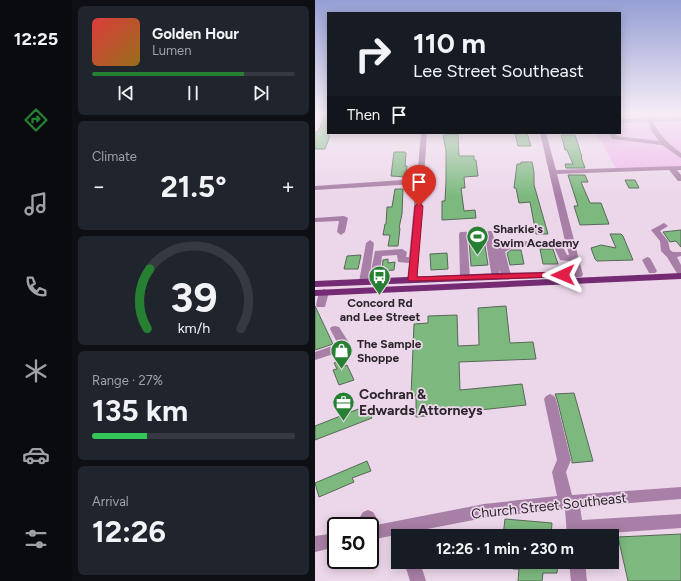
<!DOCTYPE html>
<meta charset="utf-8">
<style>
:root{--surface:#171b24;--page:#20242c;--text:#f1f3f6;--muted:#9ea1a6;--line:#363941;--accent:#258131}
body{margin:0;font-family:Figtree,sans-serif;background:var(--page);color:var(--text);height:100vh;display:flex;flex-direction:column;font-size:15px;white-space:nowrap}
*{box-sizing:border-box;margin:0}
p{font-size:13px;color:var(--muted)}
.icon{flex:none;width:22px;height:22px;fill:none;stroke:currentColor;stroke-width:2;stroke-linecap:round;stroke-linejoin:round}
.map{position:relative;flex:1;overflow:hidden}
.sheet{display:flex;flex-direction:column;gap:6px;padding:6px;background:#0d0f14;width:243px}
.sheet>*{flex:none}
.hud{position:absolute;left:12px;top:12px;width:294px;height:122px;border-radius:0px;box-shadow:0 2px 10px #0003;background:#171b24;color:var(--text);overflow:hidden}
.speed{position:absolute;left:12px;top:517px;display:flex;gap:8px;font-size:20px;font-weight:700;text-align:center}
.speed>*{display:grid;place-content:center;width:52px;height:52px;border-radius:50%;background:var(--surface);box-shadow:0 2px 10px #0003;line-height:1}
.speed .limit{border:2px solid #111;border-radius:6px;background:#fff;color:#111}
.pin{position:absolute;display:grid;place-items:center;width:34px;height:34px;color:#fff;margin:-41px -17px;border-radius:50% 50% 50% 0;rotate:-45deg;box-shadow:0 0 4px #0007}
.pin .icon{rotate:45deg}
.me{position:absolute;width:44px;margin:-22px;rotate:269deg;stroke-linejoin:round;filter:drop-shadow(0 0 3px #0008)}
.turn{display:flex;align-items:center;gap:14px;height:84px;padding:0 20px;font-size:18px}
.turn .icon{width:52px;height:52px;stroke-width:2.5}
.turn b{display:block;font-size:28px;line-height:34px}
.then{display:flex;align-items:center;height:38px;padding:0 20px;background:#0003;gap:8px;font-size:15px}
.big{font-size:30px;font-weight:700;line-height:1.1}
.sheet .widget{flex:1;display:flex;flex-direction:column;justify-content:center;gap:6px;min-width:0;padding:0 14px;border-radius:6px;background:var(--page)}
.sheet .dial{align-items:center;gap:0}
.dial svg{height:104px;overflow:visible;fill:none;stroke:var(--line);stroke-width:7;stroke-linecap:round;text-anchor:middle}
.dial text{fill:var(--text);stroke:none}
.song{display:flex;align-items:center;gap:12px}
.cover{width:48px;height:48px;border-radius:6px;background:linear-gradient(135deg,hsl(0 70% 55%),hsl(40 70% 35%))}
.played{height:4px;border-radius:2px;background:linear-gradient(90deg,var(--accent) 75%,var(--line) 75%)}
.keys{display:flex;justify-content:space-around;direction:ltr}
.heat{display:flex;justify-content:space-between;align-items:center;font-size:22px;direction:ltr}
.charge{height:6px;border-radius:3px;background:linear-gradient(90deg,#34c759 27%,var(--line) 0)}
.trip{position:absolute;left:76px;top:529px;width:228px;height:40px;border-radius:0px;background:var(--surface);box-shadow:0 2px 10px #0003;font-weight:700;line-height:40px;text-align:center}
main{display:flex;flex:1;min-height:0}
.dock{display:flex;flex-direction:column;width:72px;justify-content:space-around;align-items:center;background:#090b0e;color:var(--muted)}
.dock .icon{width:28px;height:28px}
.dock .on{color:var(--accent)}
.dock b{font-size:18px;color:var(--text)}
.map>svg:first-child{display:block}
.green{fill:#efb9eb}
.building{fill:#7db97f;stroke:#576857}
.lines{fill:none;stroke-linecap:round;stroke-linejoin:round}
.minor{fill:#a87fa6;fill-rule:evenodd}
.major{fill:#752b73;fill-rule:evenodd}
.route{fill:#e11d48;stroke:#92132f}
.labels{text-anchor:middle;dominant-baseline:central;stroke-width:3.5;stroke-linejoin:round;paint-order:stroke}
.poi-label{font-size:12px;font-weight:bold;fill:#2d252c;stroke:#ecd7ea;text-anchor:start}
.near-poi-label{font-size:14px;font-weight:bold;fill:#2d252c;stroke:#ecd7ea;text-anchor:start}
.near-street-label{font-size:14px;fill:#2d252c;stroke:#ecd7ea}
</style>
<main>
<nav class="dock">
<b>12:25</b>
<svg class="icon on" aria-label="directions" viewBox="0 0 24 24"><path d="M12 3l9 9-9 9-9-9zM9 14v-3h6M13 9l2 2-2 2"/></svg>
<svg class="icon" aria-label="music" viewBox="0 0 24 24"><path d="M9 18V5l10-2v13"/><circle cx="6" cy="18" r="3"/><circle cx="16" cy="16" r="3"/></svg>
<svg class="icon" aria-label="phone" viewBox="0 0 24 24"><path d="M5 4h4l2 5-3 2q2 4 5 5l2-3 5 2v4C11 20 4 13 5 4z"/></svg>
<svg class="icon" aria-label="climate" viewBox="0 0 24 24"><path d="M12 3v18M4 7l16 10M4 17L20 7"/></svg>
<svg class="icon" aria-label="car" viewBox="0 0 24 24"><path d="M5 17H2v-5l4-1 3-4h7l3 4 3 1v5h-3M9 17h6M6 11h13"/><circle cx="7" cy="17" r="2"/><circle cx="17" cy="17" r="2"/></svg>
<svg class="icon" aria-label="filters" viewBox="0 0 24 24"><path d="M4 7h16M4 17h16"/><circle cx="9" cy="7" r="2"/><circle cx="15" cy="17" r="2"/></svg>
</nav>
<section class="sheet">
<div class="widget">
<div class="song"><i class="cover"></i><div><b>Golden Hour</b><p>Lumen</p></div></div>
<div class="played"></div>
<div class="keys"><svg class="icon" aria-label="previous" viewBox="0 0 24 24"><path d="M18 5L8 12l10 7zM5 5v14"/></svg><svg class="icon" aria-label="pause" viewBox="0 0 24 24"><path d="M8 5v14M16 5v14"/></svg><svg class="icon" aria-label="next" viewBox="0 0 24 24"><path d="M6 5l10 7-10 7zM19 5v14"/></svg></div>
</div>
<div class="widget"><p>Climate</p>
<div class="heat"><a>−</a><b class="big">21.5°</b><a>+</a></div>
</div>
<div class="widget dial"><svg viewBox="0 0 100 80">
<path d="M14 69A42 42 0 1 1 86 69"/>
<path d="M14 69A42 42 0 0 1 16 23" stroke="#258131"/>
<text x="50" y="56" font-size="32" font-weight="700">39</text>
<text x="50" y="72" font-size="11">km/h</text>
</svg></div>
<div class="widget"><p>Range · 27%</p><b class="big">135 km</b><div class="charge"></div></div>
<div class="widget"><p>Arrival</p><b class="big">12:26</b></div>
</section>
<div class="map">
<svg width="366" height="581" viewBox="0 0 366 581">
<rect width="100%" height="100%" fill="#ecd7ea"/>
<path class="green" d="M305 114H366V168L302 170 281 133H305Z"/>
<path class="building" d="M10 114H13V136H15L10 149H0V132H2L5 128Z
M212 133 216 146H203L200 134Z
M143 134 144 156H159V160H161L163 176 149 177 150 188H146L149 211 160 210 161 218 127 220V201H130L131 181V151L128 135Z
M246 135H260L267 157H266L270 168H251L250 164H258L252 150H250L249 145Z
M79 152H90V153H91L90 166H92L91 177 76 176Z
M206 162H217L219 172V185L233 234H221L215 202 204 203 201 188H199L202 164H206Z
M253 175H270L273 182H266L275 203H286L294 224 265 225 259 206H263Z
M310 180H320L324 188H314Z
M80 189H88L87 214 84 228H85L83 246H73L75 235H68L70 224H71L72 207H77Z
M366 230V247L361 241 355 242 348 232Z
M295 234H306L308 236 318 260 282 261 280 259 276 248 286 245 301 248Z
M154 240H169L173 265 156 266Z
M225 249H238L243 264H228Z
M196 250H206L209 264 195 265 192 253Z
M132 253 133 269 116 270 115 254Z
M46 255 43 269H29L32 256Z
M73 259V263L80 262 79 270 67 271 68 260Z
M0 306 18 344 0 350Z
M191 306 195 343 218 342 221 359 144 362 145 390 207 384 211 405 101 417V395L96 396 99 324 113 323V316L142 315 143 346 164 345 163 308Z
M28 360 30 366 32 365 39 380 24 385 18 370 22 369 19 363Z
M259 393 278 461 257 463V460L242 399 240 394Z
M51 406 57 418 0 440V426Z
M52 461 56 471 37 478 39 482 4 497 0 483Z
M190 519 237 523 236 536H188Z
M366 534V581H313L303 537Z
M198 562H243L242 573H228L227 581H203L204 569H198Z"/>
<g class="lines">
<path class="minor" d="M331 115H335L337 118 366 117V121L338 122C345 136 354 144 366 153V158L347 145 297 139 294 133H300L302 136 344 141 336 130 333 122 305 123V119L331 118Z
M106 133H112L102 280 97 283 92 280 94 263 83 262 82 255 67 256 64 281 62 283H56L54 281 60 251 87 249 92 252 91 257H94L101 184 0 190V186L102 179Z
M225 133H231L241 170 366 166V170H362L366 175V181H363L354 170 242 174 268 275 266 277H260L255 261 245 260 239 247C224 246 203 243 190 252L196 276 191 279 188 278 184 270 185 276 183 278H177L170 236H152L155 277 153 279H147L145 277 144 234 145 232 177 231 182 249C201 237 229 242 250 241ZM248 247H252L254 255H252Z
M29 216 33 218 30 232 26 235 22 232 24 221 0 222V218Z
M349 223 353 226 345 231 353 241 355 250 358 252H366V256L362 257 366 265V276L363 275 352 257 346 251 345 241 336 230Z
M55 240 59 243 54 282 49 285 44 282 51 243Z
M332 257 335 258 342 271 340 273H334L327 260Z
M9 289 14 292 10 307H2L1 305 4 292Z
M20 326 24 327 36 346 34 349 0 360V352L23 344 15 329 16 327Z
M235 394 239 396 241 399 256 460 251 472 257 495 366 487V499L265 507 267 520 366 514V528L252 536 250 509 169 518 55 540V526H45V517L48 512 53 510 58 512 61 517V525L169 504 242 496 237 472 242 460 229 399 231 396Z
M21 533V547L0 552V536Z
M89 562H105L111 581H95Z
M254 562H270L272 581H256Z"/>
<path class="major" d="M248 272 253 275 251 277 0 287V281L183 273Z
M366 273V279L0 296V290Z"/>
</g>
<linearGradient id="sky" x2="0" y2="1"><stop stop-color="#959fd4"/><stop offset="0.58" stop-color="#f6edf6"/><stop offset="1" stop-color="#f6edf6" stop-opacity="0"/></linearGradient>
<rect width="366" height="196" fill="url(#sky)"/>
<path class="route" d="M104 203 108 206 102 277 248 272 253 275 248 277 94 281 93 280 100 206Z"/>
<defs>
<symbol id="stadium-pin" viewBox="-11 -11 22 30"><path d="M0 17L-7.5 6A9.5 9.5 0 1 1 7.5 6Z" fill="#258131" stroke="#ecd7ea"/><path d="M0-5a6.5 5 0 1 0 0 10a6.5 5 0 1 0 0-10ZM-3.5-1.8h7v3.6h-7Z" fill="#fff"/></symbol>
<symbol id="bus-pin" viewBox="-11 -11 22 30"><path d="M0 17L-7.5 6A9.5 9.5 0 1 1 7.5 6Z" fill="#258131" stroke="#ecd7ea"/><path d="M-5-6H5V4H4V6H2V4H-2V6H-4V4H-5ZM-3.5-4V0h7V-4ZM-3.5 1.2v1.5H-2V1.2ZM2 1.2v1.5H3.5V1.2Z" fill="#fff"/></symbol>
<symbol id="shop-pin" viewBox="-11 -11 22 30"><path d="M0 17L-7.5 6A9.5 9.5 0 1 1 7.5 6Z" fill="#258131" stroke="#ecd7ea"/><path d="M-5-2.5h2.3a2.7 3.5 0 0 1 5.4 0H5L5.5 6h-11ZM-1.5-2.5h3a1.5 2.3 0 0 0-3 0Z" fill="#fff"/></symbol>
<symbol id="office-pin" viewBox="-11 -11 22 30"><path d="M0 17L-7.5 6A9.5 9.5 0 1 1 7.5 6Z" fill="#258131" stroke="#ecd7ea"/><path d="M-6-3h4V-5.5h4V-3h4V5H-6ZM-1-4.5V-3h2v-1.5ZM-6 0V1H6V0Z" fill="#fff"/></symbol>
</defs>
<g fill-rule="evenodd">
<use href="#stadium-pin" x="150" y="224" width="25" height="34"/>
<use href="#bus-pin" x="52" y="264" width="25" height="34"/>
<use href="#shop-pin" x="14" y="338" width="25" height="34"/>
<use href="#office-pin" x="16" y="390" width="25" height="34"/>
</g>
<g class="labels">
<g class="poi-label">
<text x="178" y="229">Sharkie's<tspan x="178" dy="14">Swim Academy</tspan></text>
<text x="65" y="303" text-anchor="middle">Concord Rd<tspan x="65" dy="14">and Lee Street</tspan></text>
<text x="42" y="344">The Sample<tspan x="42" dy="14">Shoppe</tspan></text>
</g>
<g class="near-poi-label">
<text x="44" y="394">Cochran &amp;<tspan x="44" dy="16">Edwards Attorneys</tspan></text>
</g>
<g class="near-street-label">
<text transform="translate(234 506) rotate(-6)">Church Street Southeast</text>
</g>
</g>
</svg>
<div class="speed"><div class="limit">50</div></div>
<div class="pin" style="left:104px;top:206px;background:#d93025"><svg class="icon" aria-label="arrive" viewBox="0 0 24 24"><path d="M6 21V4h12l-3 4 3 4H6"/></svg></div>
<svg class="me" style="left:248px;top:275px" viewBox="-20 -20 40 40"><path d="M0-17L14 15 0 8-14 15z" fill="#e11d48" stroke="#fff" stroke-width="4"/></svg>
<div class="trip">12:26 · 1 min · 230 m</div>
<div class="hud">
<div class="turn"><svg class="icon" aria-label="right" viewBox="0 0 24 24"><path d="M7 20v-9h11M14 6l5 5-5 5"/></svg><div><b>110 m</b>Lee Street Southeast</div></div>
<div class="then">Then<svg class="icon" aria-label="arrive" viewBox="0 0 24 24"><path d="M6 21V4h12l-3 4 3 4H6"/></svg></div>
</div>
</div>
</main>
